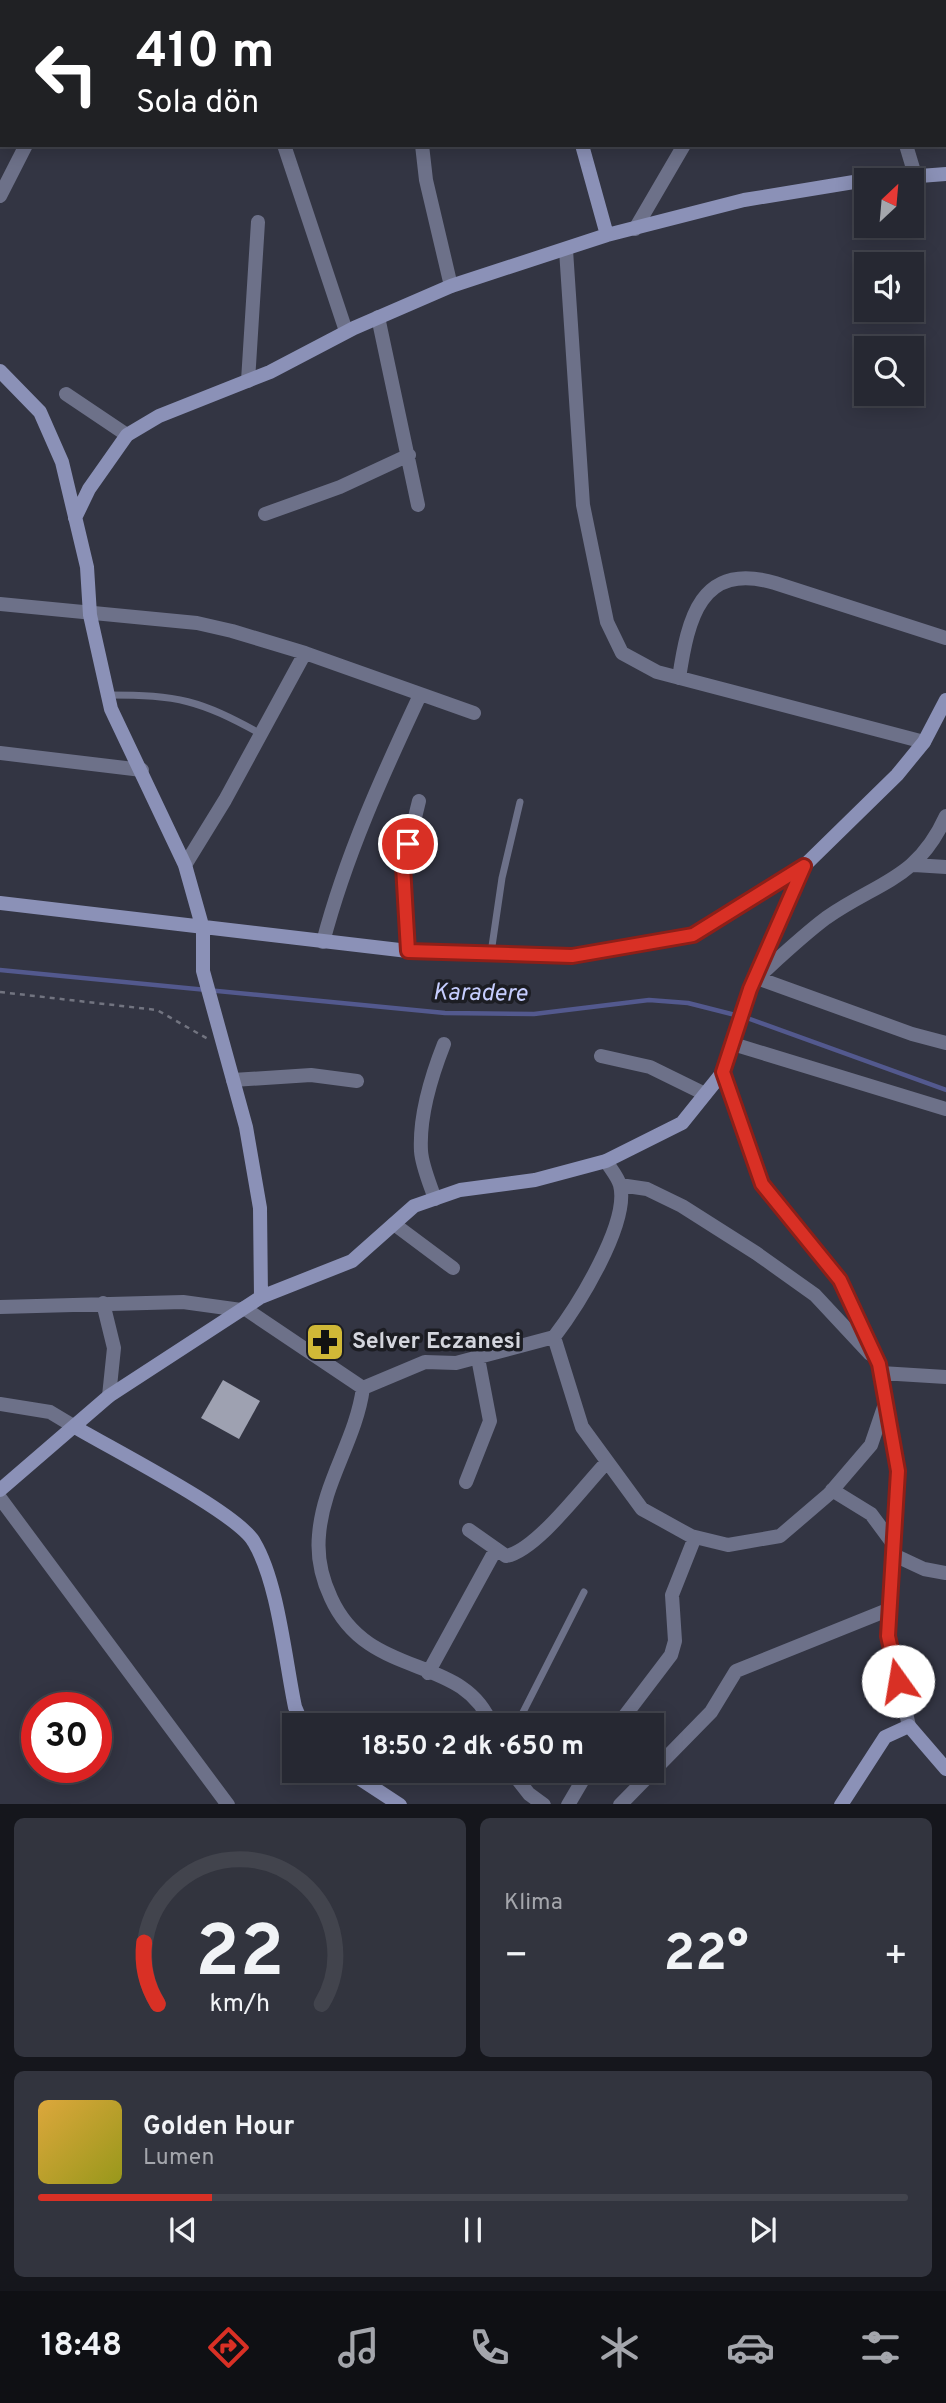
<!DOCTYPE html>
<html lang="tr">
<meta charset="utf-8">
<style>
:root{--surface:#262832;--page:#32343e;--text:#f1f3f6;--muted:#a4a6ac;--line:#42444d;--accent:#d93025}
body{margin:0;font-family:Overpass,sans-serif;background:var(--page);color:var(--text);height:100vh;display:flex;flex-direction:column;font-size:26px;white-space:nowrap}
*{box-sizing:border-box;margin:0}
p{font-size:23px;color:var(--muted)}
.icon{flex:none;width:38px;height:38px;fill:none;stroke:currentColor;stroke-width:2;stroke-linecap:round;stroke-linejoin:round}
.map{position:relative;height:1804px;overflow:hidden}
.side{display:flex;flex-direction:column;gap:14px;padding:14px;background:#15161c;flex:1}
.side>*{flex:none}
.top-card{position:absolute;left:0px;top:0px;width:947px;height:147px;box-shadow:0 4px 18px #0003,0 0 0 2px var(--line);background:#202124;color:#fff;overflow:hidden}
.needle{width:46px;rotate:26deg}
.buttons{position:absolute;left:854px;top:168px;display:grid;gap:14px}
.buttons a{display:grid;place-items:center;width:70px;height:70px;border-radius:0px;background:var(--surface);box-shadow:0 4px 18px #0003,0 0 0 2px var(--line);font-size:35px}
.speed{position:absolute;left:21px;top:1692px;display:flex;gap:14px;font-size:35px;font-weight:700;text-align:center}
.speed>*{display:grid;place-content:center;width:91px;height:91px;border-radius:50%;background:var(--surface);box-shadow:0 4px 18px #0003,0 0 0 2px var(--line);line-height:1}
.speed .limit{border:10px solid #d22;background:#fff;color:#111}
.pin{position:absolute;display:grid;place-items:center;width:60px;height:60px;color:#fff;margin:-30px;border:4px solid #fff;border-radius:50%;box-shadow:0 2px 7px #0007}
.me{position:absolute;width:77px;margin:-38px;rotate:347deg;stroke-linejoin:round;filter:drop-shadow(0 0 5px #0008)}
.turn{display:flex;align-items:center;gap:24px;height:147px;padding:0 21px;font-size:32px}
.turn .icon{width:91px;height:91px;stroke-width:2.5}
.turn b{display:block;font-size:49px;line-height:60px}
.big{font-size:52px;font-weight:700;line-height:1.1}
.side .card{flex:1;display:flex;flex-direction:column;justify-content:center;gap:10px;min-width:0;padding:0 24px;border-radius:10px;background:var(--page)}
.side .dial{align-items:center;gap:0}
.dial svg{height:182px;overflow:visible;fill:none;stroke:var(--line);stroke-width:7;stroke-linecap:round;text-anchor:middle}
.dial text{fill:var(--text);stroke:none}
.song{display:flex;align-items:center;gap:21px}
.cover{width:84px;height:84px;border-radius:10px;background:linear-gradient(135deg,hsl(40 70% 55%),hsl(60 70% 35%))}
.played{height:7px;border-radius:4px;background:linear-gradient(90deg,var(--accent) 20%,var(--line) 20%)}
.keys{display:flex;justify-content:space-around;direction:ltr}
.heat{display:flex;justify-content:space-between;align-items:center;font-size:38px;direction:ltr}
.side .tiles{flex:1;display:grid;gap:14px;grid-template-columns:1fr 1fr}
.card:last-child{grid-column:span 2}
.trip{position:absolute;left:282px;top:1713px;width:382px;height:70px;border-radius:0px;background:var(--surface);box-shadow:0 4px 18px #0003,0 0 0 2px var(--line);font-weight:700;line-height:70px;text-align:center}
.tabs{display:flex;height:112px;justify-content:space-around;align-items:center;background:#0f1014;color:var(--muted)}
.tabs .icon{width:49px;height:49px}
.tabs .selected{color:var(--accent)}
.tabs b{font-size:32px;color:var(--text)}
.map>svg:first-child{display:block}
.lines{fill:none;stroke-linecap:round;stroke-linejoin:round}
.stream{stroke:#53598e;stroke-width:4.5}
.building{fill:#9ea1b1}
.path{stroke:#727480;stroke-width:2.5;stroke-dasharray:5 5;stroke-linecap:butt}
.lane{stroke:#6d7189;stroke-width:7}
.street{stroke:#6d7189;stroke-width:14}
.secondary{stroke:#8b91b7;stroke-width:14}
.route-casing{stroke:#8d1f18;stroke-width:18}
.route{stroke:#d93025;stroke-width:12}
.labels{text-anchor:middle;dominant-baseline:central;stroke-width:7;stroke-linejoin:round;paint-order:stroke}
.poi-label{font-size:23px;font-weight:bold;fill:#d3d5dd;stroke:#1c1d23;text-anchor:start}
.water-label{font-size:24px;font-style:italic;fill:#c6cdfe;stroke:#1c1d23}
</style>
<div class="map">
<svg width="946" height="1805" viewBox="0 0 946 1805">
<rect width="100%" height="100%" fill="#333543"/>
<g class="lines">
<path class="stream" d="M0 970 445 1013 534 1014 649 1000 688 1003 747 1018 946 1090"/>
</g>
<path class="building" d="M223 1380 260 1401 239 1439 201 1418Z"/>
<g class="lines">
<path class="path" d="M0 992 157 1010 208 1039"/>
<path class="lane" d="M288 2 293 0
M108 695C179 695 199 700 261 734
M491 953 502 878 520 802
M516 1726 584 1592"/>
<path class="street" d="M5 0 8 2
M234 0V2
M357 0 358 2
M406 0V2
M932 0 936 2
M90 2 91 0
M623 2 624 0
M769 2 770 0
M284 145 346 331
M422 145 426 180 451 286
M906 145 915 175
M0 196 26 145
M635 229 684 145
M566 250 583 505 607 622 622 653 657 672 924 742
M378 317 418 505
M248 381 258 222
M66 394 127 435
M265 514 340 487 409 455
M0 604 197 623 232 631 305 653 474 713
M679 678C688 619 700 561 775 583L946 638
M0 753 142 770
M946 816C917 880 879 881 826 918 802 936 779 958 757 978L912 1034 946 1043
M185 865 225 800 305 653
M914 865 946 867
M323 942C346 855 382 776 420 695
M408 951 403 866 419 801
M733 1044 946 1109
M601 1056 650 1067 705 1094
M723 1072 762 1184 840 1280 879 1364 898 1471 888 1636 909 1726
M233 1080 311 1075 357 1081
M620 1185 647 1189 682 1206 756 1253 815 1295 870 1354
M435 1199C430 1184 422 1166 421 1151 419 1115 431 1077 444 1044
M394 1224 453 1268
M103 1303 114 1348 109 1396
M0 1307 183 1302 241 1310
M244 1308 363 1388C356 1440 323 1482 319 1535 317 1556 322 1579 331 1598 369 1682 464 1652 492 1726
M554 1337 582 1427 642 1509 691 1536 728 1545 780 1536 829 1494 871 1445 885 1404
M881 1373 946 1377
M363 1388 425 1362 456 1363 554 1337C577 1307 630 1223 620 1185 618 1177 610 1168 606 1161
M0 1404 50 1412 75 1427
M466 1482 490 1421 478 1358
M832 1490 871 1514 894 1545
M0 1498 228 1805
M469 1530 506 1556C536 1551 584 1486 606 1463
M894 1555 924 1569 946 1573
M428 1673 496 1549
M617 1726 671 1655 675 1641 672 1595 695 1537
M511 1771 529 1794 544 1805
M568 1805 588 1771
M620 1805 711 1712 736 1671 890 1609"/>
<path class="secondary" d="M542 0V2
M582 145 607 235
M868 180 946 174
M0 371 40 412 62 462 87 567 90 615 111 709 185 865 203 929V971L246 1127 260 1208 261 1297
M75 518 89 489 127 435 159 416 270 372 354 328 451 286 607 235 744 200 866 180
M0 903 408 951 572 956 693 935 804 866
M75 1427C110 1448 238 1513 254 1542 278 1582 285 1659 295 1707L303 1726
M0 1490 109 1396 261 1297 352 1261 414 1206 460 1190 535 1180 606 1161 682 1123 723 1072 750 989 804 866 897 775 924 742 946 700
M348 1771 400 1805
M841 1805 885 1737 909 1726 946 1769"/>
</g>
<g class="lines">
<defs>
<path id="route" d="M408 844 403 866 408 951 572 956 693 935 804 866 750 989 723 1072 762 1184 840 1280 879 1364 898 1471 888 1636 898 1681"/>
</defs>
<use href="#route" class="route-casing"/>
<use href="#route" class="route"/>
</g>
<defs>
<symbol id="pharmacy-square" viewBox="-11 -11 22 22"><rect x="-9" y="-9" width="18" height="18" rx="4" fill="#d0b837" stroke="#1c1d23"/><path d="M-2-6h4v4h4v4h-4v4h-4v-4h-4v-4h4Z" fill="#111"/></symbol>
</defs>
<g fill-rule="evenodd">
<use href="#pharmacy-square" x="303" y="1320" width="44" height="44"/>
</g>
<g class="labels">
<g class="poi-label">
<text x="352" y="1342">Selver Eczanesi</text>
</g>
<g class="water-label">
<text transform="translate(480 994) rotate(1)">Karadere</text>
</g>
</g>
</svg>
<div class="buttons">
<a><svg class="needle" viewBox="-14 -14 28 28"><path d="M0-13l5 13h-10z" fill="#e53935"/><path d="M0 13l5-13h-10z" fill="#a4a6ac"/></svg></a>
<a><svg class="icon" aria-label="sound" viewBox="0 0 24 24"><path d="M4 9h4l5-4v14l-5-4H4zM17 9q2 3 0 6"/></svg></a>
<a><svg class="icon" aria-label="search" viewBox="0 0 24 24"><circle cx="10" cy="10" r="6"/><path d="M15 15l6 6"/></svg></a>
</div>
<div class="speed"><div class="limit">30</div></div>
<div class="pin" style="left:408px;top:844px;background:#d93025"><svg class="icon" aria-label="arrive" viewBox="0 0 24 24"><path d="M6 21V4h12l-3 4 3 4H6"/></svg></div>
<svg class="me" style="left:898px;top:1681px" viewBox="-20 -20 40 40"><circle r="19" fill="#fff"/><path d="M0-13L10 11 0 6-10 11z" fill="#d93025"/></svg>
<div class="trip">18:50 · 2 dk · 650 m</div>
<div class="top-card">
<div class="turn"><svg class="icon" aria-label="left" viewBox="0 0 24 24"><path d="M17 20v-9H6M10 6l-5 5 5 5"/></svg><div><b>410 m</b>Sola dön</div></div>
</div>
</div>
<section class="side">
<div class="tiles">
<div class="card dial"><svg viewBox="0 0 100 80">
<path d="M14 69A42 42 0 1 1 86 69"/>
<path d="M14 69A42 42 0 0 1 8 42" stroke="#d93025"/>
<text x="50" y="56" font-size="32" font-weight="700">22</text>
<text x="50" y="72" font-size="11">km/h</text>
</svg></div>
<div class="card"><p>Klima</p>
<div class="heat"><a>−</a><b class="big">22°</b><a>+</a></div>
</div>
<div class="card">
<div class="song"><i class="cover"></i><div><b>Golden Hour</b><p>Lumen</p></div></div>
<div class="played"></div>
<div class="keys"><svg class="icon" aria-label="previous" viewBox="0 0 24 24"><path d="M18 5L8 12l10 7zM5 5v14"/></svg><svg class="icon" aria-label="pause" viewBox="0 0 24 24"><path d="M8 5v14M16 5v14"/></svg><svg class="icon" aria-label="next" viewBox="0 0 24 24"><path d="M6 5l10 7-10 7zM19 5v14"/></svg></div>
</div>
</div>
</section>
<nav class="tabs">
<b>18:48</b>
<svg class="icon selected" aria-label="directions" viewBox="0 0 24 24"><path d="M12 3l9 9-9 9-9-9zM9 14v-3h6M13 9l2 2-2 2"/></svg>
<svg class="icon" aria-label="music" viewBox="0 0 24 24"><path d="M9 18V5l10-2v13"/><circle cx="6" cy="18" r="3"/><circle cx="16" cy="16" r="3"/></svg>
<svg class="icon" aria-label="phone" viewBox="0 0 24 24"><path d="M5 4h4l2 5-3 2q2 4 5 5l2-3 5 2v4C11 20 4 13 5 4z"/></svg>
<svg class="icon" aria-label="climate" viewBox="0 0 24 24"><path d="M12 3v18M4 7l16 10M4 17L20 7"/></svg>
<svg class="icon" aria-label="car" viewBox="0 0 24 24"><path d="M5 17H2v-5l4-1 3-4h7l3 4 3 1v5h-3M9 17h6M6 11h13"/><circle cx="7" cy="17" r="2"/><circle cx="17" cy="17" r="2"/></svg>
<svg class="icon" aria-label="filters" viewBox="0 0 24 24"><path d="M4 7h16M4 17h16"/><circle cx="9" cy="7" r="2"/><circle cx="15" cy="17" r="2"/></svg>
</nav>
